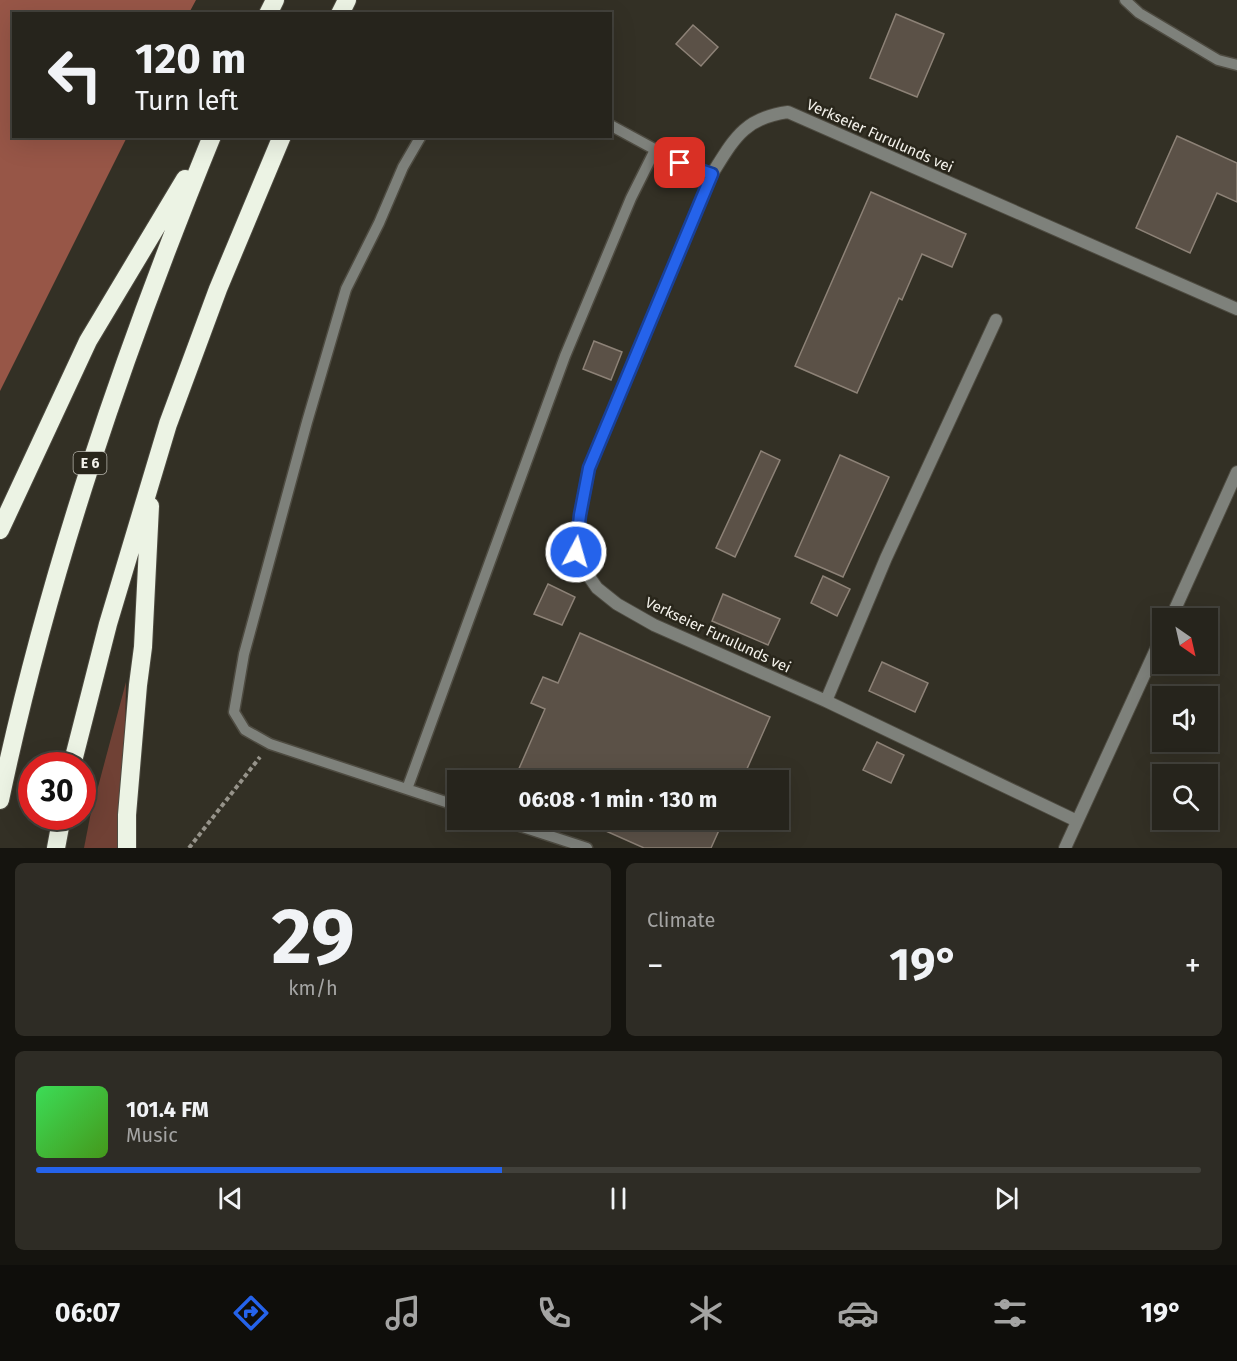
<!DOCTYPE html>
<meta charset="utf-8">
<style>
:root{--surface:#26241c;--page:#2e2c25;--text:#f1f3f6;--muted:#a4a4a3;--line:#42413b;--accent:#2563eb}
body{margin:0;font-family:"Fira Sans",sans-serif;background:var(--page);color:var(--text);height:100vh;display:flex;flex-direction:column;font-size:22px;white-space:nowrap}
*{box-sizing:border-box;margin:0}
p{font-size:20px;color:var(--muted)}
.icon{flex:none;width:33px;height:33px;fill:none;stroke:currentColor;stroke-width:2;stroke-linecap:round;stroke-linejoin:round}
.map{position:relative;height:848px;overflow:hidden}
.details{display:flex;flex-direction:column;gap:15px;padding:15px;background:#15140f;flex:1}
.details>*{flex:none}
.hud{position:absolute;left:12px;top:12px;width:600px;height:126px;border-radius:0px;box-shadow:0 6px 24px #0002,0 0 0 2px var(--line);background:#26241c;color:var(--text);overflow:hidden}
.needle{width:39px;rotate:146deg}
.fabs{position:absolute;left:1152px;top:608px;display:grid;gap:12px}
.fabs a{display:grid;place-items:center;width:66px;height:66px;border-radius:0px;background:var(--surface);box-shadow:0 6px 24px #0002,0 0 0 2px var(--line);font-size:30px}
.speed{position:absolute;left:18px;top:752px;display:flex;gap:12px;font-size:30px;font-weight:700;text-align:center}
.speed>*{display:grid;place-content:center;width:78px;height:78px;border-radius:50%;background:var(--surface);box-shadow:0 6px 24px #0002,0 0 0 2px var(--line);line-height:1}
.speed .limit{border:9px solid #d22;background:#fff;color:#111}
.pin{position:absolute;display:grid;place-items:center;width:51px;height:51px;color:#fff;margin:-26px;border-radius:12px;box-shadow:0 3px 9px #0006}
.me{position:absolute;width:66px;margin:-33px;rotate:6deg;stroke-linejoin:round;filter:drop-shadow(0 0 4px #0008)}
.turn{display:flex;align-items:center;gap:21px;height:126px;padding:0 24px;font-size:27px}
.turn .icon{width:78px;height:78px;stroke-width:2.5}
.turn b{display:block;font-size:42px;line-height:51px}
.big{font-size:45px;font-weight:700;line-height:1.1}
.details .tile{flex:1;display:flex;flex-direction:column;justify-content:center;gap:9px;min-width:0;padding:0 21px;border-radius:9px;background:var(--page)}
.details .dial{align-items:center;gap:0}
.dial b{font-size:78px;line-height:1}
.song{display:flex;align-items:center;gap:18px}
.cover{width:72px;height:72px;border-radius:9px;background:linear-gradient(135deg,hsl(130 70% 55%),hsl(100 70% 35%))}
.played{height:6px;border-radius:3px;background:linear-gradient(90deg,var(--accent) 40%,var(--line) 40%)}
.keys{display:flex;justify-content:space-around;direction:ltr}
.heat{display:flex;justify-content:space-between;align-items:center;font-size:33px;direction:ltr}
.details .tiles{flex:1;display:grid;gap:15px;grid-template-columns:1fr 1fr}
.tile:last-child{grid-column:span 2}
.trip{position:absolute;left:447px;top:770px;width:342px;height:60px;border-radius:0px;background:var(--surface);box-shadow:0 6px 24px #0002,0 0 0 2px var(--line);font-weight:700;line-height:60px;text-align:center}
.tab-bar{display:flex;height:96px;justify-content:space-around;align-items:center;background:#0f0e0b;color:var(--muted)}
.tab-bar .icon{width:42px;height:42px}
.tab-bar .on{color:var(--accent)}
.tab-bar b{font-size:27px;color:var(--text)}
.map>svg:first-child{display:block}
.green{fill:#704135}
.forest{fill:#975647}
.building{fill:#5b5147;stroke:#8d8277;stroke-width:1.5}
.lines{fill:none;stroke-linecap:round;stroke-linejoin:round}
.service-casing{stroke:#4e4b41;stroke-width:13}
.minor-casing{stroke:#4e4b41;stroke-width:14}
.motorway-casing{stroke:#4e4b41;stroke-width:20}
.path{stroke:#96938a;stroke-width:4;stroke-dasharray:4.5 3;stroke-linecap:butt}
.service{stroke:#7e817b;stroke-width:10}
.minor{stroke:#7e817b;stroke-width:12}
.motorway{stroke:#ecf3e4;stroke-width:18}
.route-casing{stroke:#184099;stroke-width:15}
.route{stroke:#2563eb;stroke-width:10}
.labels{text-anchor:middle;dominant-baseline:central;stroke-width:5;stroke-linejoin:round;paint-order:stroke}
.shield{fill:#29261b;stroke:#b6b4ac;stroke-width:1.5}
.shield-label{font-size:14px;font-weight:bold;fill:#f3f1ea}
.street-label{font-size:15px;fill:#f3f1ea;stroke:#29261b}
</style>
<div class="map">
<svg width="1237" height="848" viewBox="0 0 1237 848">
<rect width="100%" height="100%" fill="#333025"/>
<path class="green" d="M126 682 123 848H84L90 817Z"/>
<path class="forest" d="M0 0H196L189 13 14 14V136L127 137 0 391Z"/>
<path class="building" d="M896 14 944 34 917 97 870 78Z
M693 25 718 47 701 66 676 44Z
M1177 136 1237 163V202L1217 193 1190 253 1136 228Z
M871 192 966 234 952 267 922 254 902 300 899 298 857 393 795 366Z
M594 341 622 352 611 380 583 369Z
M761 451 780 460 735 557 716 548Z
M840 455 889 477 843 577 795 556Z
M823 576 850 589 837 616 811 603Z
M548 584 575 597 562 625 534 614Z
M723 594 780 619 768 645 712 621Z
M580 633 770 717 742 780H514L545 709 531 703 543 677 558 683Z
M882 662 928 683 915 712 869 691Z
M877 742 904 755 891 783 863 770Z
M579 819H724L711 848H644Z"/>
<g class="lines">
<defs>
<path id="service" d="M1125 0 1139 13 1218 60 1237 65
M610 125 680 163 712 174
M421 136 403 167 379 223 346 289 307 422 244 654 234 712 245 730 270 744 458 806
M407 789 565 356 631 198 655 150
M498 819 587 848"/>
<path id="minor" d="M1171 618 1237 472
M826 701 886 558 996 320
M1077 821 826 701 654 625 617 604 597 588 583 568 576 553 580 515 589 468 712 174C734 139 744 118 788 112L1237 309
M1065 848 1162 636"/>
<path id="motorway" d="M268 14 275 0
M340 14 347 0
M0 530 88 341 185 179
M72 765 108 624 168 424 218 289 282 136
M0 800C48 572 124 352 212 136
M56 848 62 816
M127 848V815L138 685 143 647 150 506"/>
</defs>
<use href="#service" class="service-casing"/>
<use href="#minor" class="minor-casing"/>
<use href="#motorway" class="motorway-casing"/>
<path class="path" d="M189 848 260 757"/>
<use href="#service" class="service"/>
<use href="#minor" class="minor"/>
<use href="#motorway" class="motorway"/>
</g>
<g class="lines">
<defs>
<path id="route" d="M576 552 580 515 589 468 712 174 680 163"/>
</defs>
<use href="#route" class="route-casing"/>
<use href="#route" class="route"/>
</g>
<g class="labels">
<rect class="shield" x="73.5" y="452" width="33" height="22" rx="4.5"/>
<g class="shield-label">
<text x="90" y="463">E 6</text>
</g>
<g class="street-label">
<text transform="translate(880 136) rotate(24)">Verkseier Furulunds vei</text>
<text transform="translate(718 635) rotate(25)">Verkseier Furulunds vei</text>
</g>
</g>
</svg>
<div class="fabs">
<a><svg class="needle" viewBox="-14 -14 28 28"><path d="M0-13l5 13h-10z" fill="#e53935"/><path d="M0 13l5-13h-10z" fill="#a4a4a3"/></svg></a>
<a><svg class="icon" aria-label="sound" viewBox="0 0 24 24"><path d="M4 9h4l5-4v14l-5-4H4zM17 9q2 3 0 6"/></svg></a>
<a><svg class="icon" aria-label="search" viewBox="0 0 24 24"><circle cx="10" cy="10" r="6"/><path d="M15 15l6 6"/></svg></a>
</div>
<div class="speed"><div class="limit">30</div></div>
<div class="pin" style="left:680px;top:163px;background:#d93025"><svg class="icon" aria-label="arrive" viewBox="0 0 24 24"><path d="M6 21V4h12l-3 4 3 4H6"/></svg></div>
<svg class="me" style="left:576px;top:552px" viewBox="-20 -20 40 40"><circle r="17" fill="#2563eb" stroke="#fff" stroke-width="3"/><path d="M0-11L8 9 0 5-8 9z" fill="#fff"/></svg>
<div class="trip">06:08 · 1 min · 130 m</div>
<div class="hud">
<div class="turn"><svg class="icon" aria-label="left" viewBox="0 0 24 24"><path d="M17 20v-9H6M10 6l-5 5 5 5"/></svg><div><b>120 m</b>Turn left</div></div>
</div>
</div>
<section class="details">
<div class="tiles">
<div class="tile dial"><b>29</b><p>km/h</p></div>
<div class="tile"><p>Climate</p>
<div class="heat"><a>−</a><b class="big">19°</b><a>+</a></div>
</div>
<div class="tile">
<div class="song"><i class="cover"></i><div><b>101.4 FM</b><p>Music</p></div></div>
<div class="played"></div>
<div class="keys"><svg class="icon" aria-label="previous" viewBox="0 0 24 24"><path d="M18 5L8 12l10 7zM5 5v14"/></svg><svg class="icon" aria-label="pause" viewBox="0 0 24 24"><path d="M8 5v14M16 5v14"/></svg><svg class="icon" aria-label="next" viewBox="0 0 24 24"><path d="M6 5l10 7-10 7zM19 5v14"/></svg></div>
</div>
</div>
</section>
<nav class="tab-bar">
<b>06:07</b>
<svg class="icon on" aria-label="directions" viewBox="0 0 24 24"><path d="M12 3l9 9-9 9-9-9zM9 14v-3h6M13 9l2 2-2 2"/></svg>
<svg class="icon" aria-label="music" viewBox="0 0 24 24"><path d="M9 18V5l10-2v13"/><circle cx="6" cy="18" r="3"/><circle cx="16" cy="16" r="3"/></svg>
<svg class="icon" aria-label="phone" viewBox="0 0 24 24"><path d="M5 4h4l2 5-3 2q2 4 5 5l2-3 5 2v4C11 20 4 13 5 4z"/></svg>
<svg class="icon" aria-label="climate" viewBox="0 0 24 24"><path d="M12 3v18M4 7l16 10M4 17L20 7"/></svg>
<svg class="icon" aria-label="car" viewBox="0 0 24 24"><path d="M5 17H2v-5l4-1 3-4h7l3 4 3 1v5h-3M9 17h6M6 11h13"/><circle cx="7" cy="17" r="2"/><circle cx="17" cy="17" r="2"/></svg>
<svg class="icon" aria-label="filters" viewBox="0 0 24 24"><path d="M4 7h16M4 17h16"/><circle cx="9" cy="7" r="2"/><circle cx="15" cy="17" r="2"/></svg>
<b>19°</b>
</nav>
